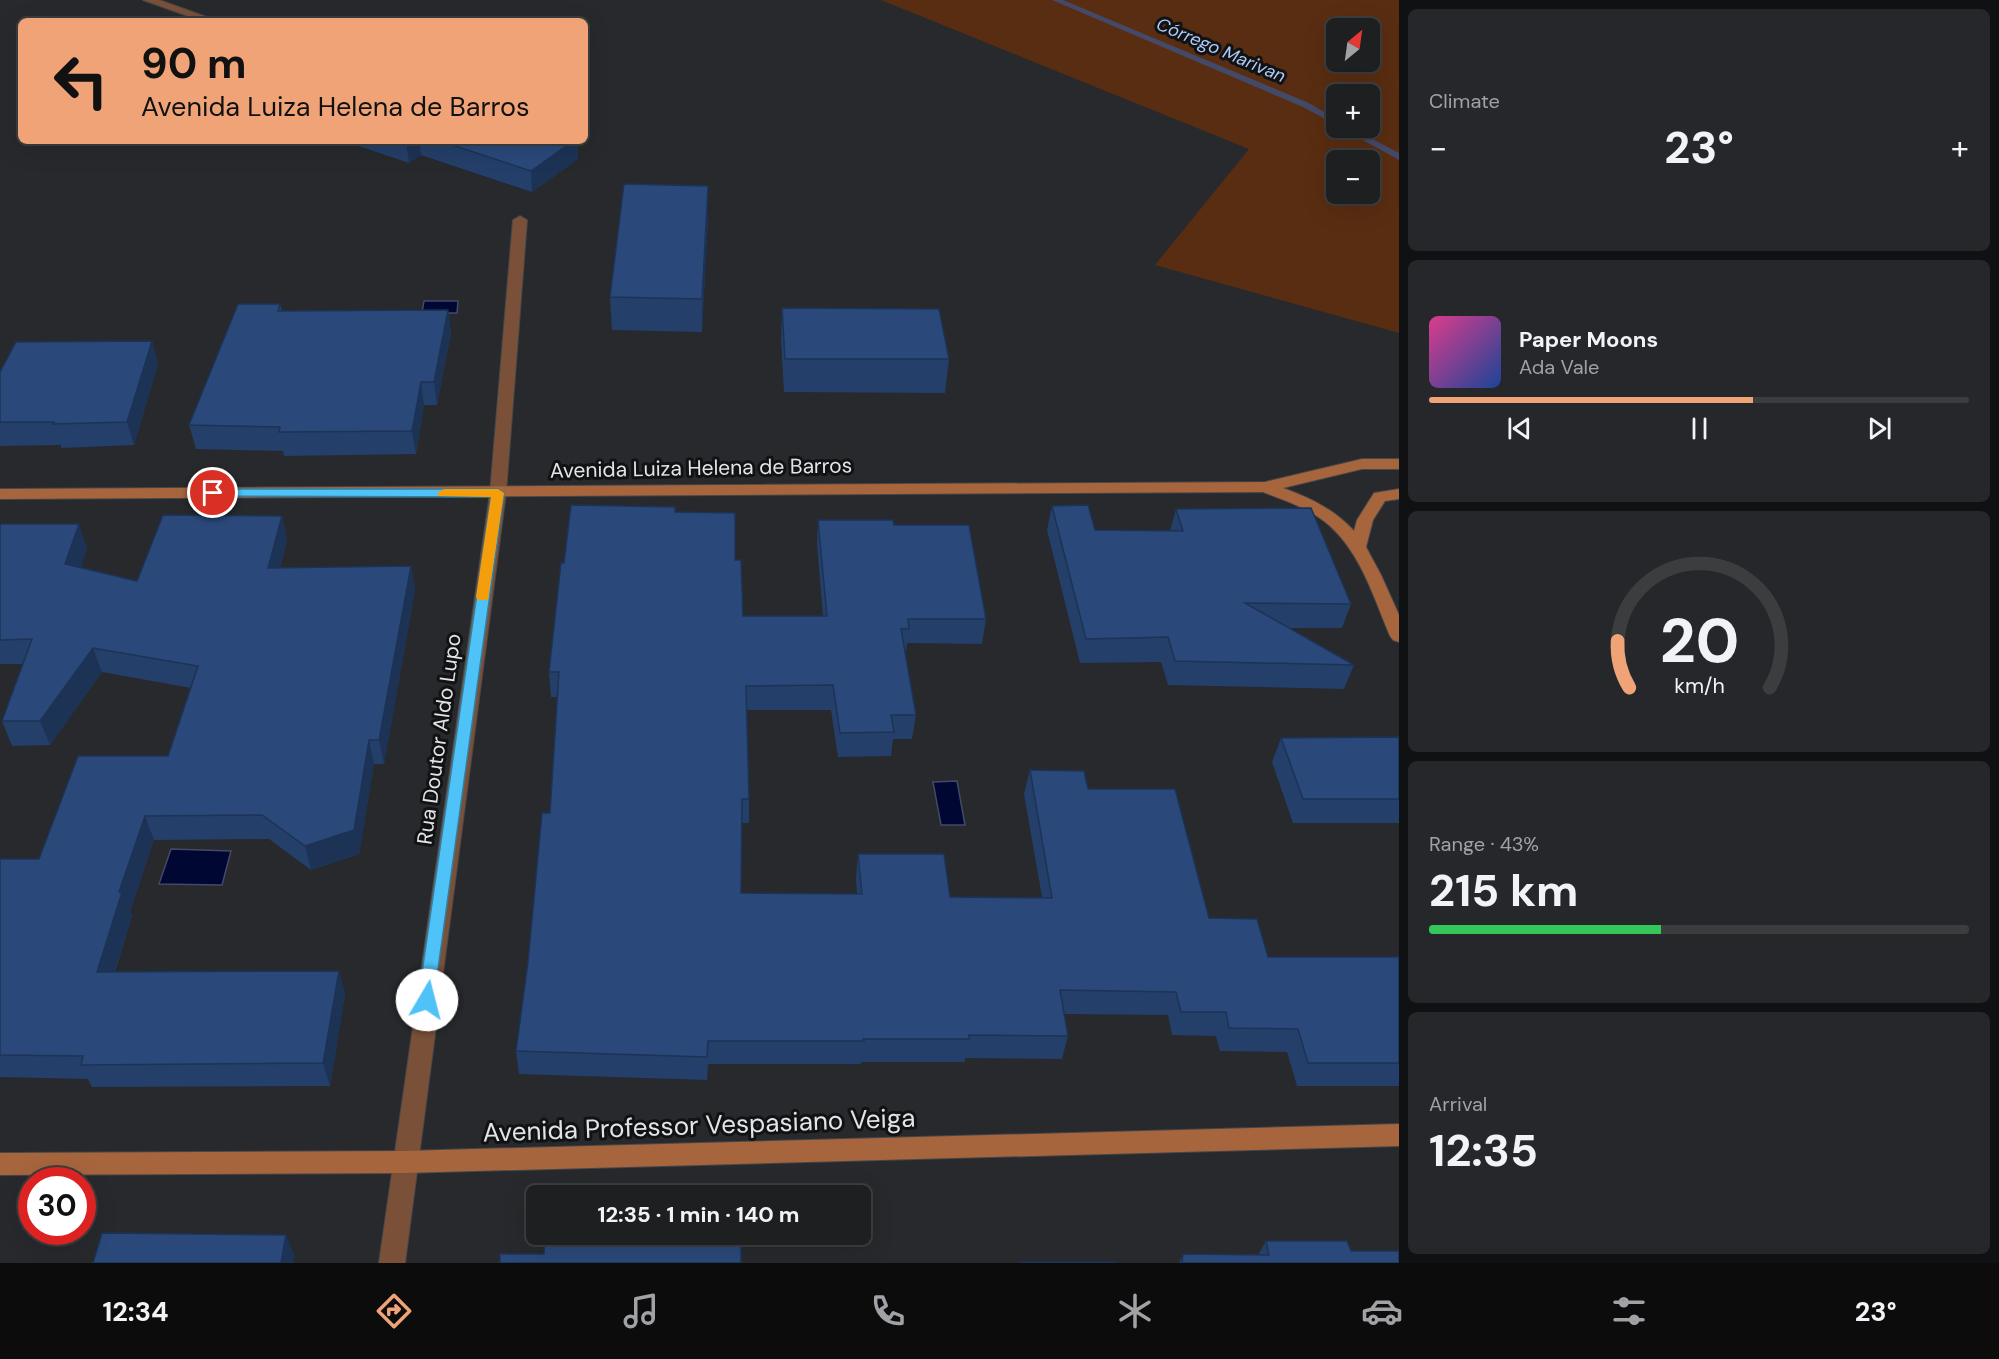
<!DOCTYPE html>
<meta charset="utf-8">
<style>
:root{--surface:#1d1f21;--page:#25272a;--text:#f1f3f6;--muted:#a0a2a5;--line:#3b3d3f;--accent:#efa377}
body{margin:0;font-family:"DM Sans",sans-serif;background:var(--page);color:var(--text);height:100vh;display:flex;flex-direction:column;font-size:22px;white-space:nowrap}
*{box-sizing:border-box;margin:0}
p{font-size:20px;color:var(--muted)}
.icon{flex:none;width:33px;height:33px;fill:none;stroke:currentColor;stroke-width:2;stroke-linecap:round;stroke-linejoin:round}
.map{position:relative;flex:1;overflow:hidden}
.drawer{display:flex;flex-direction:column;gap:9px;padding:9px;background:#101112;width:600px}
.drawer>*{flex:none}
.guide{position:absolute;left:18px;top:18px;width:570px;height:126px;border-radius:9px;box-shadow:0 6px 24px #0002,0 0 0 2px var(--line);background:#efa377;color:#111;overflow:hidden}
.needle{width:39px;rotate:29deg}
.fabs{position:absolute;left:1326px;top:18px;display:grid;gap:12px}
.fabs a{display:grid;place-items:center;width:54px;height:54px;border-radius:9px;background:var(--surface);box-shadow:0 6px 24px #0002,0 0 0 2px var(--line);font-size:30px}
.speed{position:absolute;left:18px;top:1167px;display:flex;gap:12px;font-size:30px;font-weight:700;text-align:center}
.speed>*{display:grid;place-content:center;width:78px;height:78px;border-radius:50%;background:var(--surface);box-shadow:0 6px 24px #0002,0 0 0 2px var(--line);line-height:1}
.speed .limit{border:9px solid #d22;background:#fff;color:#111}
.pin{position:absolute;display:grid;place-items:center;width:51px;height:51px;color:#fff;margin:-26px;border:3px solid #fff;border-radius:50%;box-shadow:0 2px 6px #0007}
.me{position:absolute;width:66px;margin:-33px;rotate:8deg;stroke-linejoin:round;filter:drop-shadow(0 0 4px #0008)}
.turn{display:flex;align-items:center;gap:21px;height:126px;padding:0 24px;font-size:27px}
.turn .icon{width:78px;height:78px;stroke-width:2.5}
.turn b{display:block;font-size:42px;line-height:51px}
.big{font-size:45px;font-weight:700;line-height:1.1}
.drawer .widget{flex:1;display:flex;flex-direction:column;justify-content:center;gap:9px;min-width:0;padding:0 21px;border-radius:9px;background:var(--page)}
.drawer .dial{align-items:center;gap:0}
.dial svg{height:156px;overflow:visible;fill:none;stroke:var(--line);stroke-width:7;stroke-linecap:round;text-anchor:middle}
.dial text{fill:var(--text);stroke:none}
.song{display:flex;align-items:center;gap:18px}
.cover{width:72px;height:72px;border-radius:9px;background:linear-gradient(135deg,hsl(330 70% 55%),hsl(220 70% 35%))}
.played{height:6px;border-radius:3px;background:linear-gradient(90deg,var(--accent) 60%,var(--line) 60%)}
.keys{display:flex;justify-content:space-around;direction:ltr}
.heat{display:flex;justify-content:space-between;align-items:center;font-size:33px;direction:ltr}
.charge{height:9px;border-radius:4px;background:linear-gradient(90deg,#34c759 43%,var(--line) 0)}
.trip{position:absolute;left:526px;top:1185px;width:345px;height:60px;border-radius:9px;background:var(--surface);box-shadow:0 6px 24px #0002,0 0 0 2px var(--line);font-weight:700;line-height:60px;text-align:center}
.menu{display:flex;height:96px;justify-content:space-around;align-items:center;background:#0c0c0d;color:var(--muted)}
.menu .icon{width:42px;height:42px}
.menu .selected{color:var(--accent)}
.menu b{font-size:27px;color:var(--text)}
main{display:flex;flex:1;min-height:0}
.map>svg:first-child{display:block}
.green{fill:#592d11;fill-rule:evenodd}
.water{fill:#000733;stroke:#444968;stroke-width:1.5}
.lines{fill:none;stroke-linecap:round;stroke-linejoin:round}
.stream{fill:#444968;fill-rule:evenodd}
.lane-casing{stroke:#45474a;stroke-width:2}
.street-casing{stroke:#45474a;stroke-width:2}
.secondary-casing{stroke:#45474a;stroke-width:2}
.lane{fill:#7a5038;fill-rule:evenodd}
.street{fill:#7a5038;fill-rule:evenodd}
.secondary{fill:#a7653d;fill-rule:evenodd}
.wall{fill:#243f69}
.shaded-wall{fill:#1d3355}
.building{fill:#2a497a;stroke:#1d3355;stroke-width:1.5}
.route{fill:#4fc3f7;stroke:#337fa1;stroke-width:1.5}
.slow{fill:#f59e0b}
.labels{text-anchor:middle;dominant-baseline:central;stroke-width:6;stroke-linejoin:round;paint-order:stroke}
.far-water-label{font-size:18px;font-style:italic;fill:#aeccfa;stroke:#111213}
.street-label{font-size:21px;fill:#e2e4e5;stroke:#111213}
.near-street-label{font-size:26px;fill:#e2e4e5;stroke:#111213}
</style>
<main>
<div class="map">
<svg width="1399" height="1263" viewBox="0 0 1399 1263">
<rect width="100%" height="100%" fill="#27292c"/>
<path class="green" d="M881 0H1399V333L1155 265 1249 149ZM1336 28H1370V62H1336ZM1336 94H1370V128H1336ZM1336 160H1370V194H1336Z"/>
<path class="water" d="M424 301H458L457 313H422Z
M957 781 965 825H941L933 782Z
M171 849 231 851 222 885 159 884Z"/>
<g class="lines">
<path class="stream" d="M1052 0H1063L1309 103 1336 119V125L1303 107Z
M1341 128H1352L1399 153V160Z"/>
<defs>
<path id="lane" d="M143 0H159L218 21H202Z"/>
<path id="street" d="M520 216 527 220 506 493 405 1263H379L490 493 513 220Z"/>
<path id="secondary" d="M1362 459H1399V469H1362L1283 488C1310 498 1334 509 1354 531L1357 520 1374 493 1399 489V499L1385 501 1373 520 1366 547 1381 575 1399 615V642L1393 640 1390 636C1374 598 1361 554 1330 526 1311 509 1286 501 1263 492L0 499V489L1265 482Z
M1399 1124V1146L404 1173 0 1175V1153L404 1151Z"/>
</defs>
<use href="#lane" class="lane-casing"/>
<use href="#street" class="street-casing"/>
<use href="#secondary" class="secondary-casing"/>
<use href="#lane" class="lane"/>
<use href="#street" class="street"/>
<use href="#secondary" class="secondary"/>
</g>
<path class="wall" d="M344 141H577L578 159 532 192 421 155 409 163Z
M708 186V217L702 332 612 330 610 297Z
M280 304 282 311 448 310 451 333 437 405H424L416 454 284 456 283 451 196 449 189 425Z
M782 308 949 359 945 393 784 392 781 341Z
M152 341 158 364 134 445 61 448V445L0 446V372Z
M1052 506 1095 530 1170 531 1176 509 1351 604 1342 628H1288L1354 665 1344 689 1168 685 1161 662 1080 663 1047 530Z
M675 512 735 560 743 616H823L817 544 818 520 894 525 986 619 982 644 907 643 906 653H905L916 715 912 739H893L891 756 838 757 831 710H747L749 799V823H742L741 893 857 894 856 878 858 854 950 897H1042L1024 794 1030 770 1088 789 1209 918 1268 957H1399V1086H1297L1287 1052 1220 1051 1216 1036 1172 1035 1168 1015 1064 1014 1068 1036 1062 1059 965 1058V1062H861V1064H708L707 1080 519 1074 516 1051 550 813 558 697H551L549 672 564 563Z
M282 516 287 540 280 568 411 566 415 590 384 764H374L359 854 311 870 269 839 154 840 130 912 132 916 115 972 339 971 345 994 330 1086 92 1087 88 1079 0 1077V859H39L168 756 191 688 102 672 50 745 12 746 2 721 23 664H0V524L87 548 81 567 137 581Z
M1399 737V823H1293L1272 762 1281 738Z
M1266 1241 1351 1251 1399 1263H1179L1183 1254 1258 1255Z"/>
<path class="shaded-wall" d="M407 141H419L421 155 409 163 406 142Z
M573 141H577L578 159 532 192 531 171Z
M708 186V217L702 332V299Z
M448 310 451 333 437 405 434 382Z
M152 341 158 364 134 445 127 422Z
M421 382 424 405 416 454 412 431Z
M282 516 287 540 273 592 268 568Z
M79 524 87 548 74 588 65 564Z
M411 566 415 590 384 764 379 740Z
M93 648 102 672 50 745 40 721Z
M369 740 374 764 359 854 311 870 305 846Z
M145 816 154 840 130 912 132 916 107 995 97 972 119 892Z
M339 971 345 994 330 1086 323 1063Z
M286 1235 295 1256 293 1263H281Z"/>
<path class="building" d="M440 141H573L531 171Z
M624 184 708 186 702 299 610 297Z
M238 304H280L278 311 448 310 434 382H421L412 431 279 432 280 427 189 425Z
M782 308 939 309 949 359H785Z
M152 341 127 422 53 424 54 422H0V372L16 342Z
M571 505 675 507V512L735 513V560H741L743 616H827L818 520H893L894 525H969L986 619H908L909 629H901L916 715H891L894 732 840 733 833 685 746 686 749 799H742L741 893 862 894 858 854H944L950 897 1052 898 1030 770 1084 771 1088 789H1175L1209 918 1257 919 1268 957H1399V1063H1308L1298 1029 1229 1028 1226 1012H1181L1176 992 1060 990 1068 1036 969 1035V1039H863L864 1041H708L707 1057 516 1051 528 962 542 813H550L559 672H549L561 563H564Z
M1088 505 1095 530 1183 531 1176 509 1311 508 1351 604 1245 603 1354 665 1175 661 1168 637 1086 639 1052 506Z
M163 515 282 516 268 568 411 566 379 740H369L354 830 305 846 262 815 145 816 119 892H122L97 972 339 971 323 1063 81 1065 83 1056 0 1055V859H39L78 756H168L198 666 93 648 40 721H2L32 639 0 640V524H79L65 564 137 581Z
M1399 737V799H1303L1281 738Z
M102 1233 286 1235 281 1263H93Z
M545 1234H741V1263H500V1254H544Z
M1266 1241H1347L1351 1251H1399V1263H1182L1183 1254 1269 1255Z
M1020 1262H1116V1263H1020Z"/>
<path class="route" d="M213 489H498L504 493 433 1005 427 1007 421 1005 418 1000 491 497 209 496 207 493 209 490Z"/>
<path class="slow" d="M444 489H498L504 493 488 600H478L476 597 491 497 439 496 437 493Z"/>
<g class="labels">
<g class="far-water-label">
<text transform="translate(1221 50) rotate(23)">Córrego Marivan</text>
</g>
<g class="street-label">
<text transform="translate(701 468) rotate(-1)">Avenida Luiza Helena de Barros</text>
<text transform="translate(439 739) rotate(-82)">Rua Doutor Aldo Lupo</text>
</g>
<g class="near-street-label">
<text transform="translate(699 1125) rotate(-2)">Avenida Professor Vespasiano Veiga</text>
</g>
</g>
</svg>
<div class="fabs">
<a><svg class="needle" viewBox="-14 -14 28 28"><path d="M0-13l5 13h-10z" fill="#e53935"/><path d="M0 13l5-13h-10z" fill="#a0a2a5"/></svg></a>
<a>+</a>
<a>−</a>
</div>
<div class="speed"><div class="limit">30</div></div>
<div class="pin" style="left:213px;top:493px;background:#d93025"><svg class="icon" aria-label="arrive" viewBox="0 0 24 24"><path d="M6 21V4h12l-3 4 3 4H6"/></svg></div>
<svg class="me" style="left:427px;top:1000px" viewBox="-20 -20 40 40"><circle r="19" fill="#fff"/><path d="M0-13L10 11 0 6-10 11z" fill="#4fc3f7"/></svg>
<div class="trip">12:35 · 1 min · 140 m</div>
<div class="guide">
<div class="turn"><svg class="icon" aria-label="left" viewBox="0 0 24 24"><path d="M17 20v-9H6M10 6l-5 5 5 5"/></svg><div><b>90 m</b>Avenida Luiza Helena de Barros</div></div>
</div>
</div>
<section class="drawer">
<div class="widget"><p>Climate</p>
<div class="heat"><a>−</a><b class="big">23°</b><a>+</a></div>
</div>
<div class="widget">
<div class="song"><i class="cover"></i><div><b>Paper Moons</b><p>Ada Vale</p></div></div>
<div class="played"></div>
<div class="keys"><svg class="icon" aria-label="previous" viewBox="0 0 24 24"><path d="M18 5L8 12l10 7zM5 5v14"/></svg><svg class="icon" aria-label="pause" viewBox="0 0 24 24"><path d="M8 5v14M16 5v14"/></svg><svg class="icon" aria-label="next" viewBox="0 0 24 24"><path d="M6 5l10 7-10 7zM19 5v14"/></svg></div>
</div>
<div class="widget dial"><svg viewBox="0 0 100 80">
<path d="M14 69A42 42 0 1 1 86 69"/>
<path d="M14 69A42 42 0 0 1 8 45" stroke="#efa377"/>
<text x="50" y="56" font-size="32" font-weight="700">20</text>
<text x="50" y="72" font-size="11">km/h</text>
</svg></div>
<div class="widget"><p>Range · 43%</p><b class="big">215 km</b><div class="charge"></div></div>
<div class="widget"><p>Arrival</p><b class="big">12:35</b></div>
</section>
</main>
<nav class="menu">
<b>12:34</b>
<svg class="icon selected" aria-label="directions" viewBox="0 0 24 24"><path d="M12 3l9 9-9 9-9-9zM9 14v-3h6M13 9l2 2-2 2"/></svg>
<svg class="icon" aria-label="music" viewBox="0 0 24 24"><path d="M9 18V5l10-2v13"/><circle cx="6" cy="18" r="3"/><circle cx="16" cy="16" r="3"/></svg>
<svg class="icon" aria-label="phone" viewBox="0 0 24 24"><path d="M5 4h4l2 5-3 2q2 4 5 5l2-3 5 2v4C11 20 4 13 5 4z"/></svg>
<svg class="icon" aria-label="climate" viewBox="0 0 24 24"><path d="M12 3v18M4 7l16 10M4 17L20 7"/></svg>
<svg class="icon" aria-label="car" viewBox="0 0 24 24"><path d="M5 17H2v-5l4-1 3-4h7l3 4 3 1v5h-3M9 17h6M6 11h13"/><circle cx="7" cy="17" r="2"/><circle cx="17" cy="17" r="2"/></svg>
<svg class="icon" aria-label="filters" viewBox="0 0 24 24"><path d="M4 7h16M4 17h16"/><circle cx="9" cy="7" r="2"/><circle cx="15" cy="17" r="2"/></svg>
<b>23°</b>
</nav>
